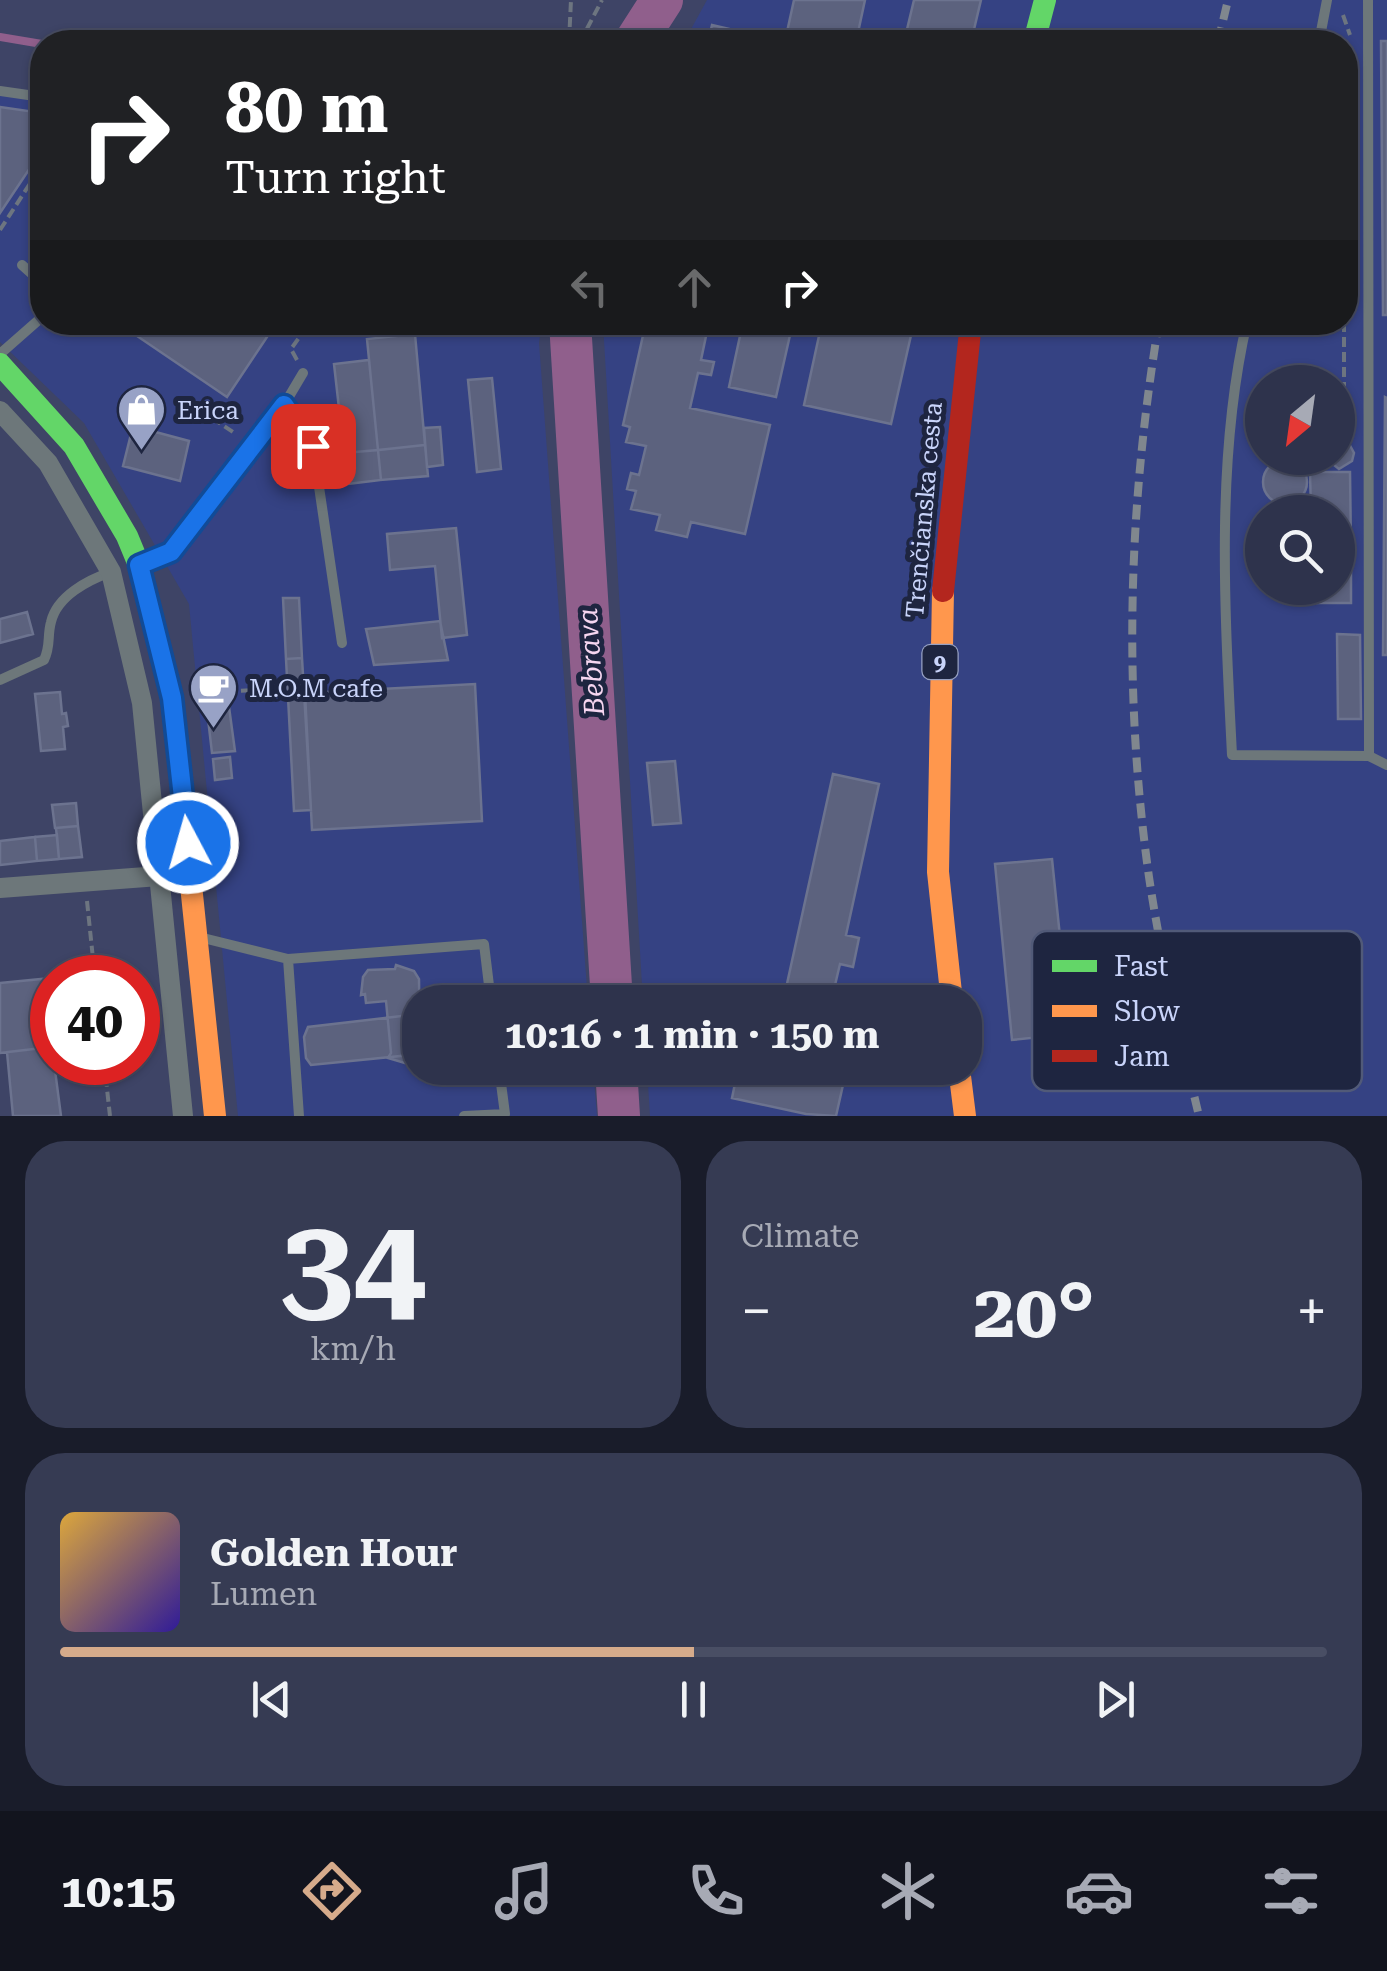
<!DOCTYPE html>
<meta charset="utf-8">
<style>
:root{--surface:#2e334c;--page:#363b53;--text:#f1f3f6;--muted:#a7aab5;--line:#494e64;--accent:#d6ab8b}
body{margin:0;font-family:"Roboto Serif",serif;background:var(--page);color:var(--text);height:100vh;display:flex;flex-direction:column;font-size:38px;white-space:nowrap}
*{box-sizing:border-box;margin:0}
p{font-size:32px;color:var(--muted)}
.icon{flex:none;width:55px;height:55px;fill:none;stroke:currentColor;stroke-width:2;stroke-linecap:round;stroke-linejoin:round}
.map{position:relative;height:1116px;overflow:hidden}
.drawer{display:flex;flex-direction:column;gap:25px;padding:25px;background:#191c2a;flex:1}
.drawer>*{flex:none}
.top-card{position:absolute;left:30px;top:30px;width:1328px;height:305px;border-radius:40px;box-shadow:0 2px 8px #0004,0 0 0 2px var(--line);background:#202124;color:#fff;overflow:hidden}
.needle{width:65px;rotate:209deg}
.buttons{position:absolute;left:1245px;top:365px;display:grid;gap:20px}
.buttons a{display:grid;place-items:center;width:110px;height:110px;border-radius:50%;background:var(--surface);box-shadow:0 2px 8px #0004,0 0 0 2px var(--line);font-size:50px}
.speed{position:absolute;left:30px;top:955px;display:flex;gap:20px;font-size:50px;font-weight:700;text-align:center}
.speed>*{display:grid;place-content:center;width:130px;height:130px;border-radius:50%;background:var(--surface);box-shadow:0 2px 8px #0004,0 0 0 2px var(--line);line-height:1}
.speed .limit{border:15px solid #d22;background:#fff;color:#111}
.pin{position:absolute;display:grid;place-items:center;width:85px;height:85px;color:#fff;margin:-42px;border-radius:20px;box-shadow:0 5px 15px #0006}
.me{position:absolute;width:110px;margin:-55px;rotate:354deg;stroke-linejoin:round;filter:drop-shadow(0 0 8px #0008)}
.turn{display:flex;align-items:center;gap:35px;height:210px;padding:0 30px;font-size:45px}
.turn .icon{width:130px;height:130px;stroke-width:2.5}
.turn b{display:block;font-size:70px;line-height:85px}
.lanes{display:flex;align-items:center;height:95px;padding:0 30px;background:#0003;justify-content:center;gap:50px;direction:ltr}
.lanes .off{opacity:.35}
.big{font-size:75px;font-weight:700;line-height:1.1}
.drawer .widget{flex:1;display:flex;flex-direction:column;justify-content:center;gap:15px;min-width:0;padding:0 35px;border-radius:40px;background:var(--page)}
.drawer .dial{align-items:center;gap:0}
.dial b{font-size:130px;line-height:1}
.song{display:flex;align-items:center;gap:30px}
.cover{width:120px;height:120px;border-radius:15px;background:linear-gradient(135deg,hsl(40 70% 55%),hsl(250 70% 35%))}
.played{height:10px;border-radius:5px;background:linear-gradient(90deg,var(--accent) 50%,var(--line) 50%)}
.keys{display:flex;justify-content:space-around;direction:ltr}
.heat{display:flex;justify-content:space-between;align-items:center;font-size:55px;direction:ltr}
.drawer .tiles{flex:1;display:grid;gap:25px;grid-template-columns:1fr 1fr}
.widget:last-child{grid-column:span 2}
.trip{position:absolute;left:402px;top:985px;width:580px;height:100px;border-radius:40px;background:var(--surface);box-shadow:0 2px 8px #0004,0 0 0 2px var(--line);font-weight:700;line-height:100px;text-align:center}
.dock{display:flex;height:160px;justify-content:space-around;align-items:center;background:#12141e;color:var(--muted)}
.dock .icon{width:70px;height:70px}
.dock .current{color:var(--accent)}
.dock b{font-size:45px;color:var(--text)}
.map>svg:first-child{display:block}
.built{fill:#354283;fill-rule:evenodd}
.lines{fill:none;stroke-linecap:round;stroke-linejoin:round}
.stream{stroke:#905f8c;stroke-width:8}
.river{stroke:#905f8c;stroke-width:42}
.building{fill:#5c627e;stroke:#6c738f;stroke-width:2.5}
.path{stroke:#6d7580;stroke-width:4;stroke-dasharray:10 5;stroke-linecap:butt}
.lane{stroke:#6d777a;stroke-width:10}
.street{stroke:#6d777a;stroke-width:20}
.fast{stroke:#63d668;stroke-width:22}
.slow{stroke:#ff974d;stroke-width:22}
.jam{stroke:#b3261e;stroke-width:22}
.rail{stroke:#80878e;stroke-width:8;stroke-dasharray:15 8;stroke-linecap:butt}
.route-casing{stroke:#114b97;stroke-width:25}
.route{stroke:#1a73e8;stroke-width:18}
.labels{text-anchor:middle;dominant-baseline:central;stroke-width:10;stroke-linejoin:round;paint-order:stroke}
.shield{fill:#1e2540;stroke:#96a0c2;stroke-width:2.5}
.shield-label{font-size:22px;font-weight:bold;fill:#c9d4fa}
.poi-label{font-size:25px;fill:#c9d4fa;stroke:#1e2540;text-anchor:start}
.street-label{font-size:25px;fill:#c9d4fa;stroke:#1e2540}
.water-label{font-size:28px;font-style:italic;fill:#f6d6f0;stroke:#1e2540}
.key{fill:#1e2540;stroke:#515a78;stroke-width:2.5}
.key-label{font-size:28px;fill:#c9d4fa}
</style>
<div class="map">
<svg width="1387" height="1116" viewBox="0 0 1387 1116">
<rect width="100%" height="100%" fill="#3e4466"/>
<path class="built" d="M707 0H1387V1116H650L647 1068H965V1002H643L603 323 1345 322V42H684ZM1262 382H1338V458H1262ZM1262 512H1338V588H1262Z
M0 87 42 92V322L542 323 539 343 588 1002H420V1068H593L597 1116H238L189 604 84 423 0 342Z"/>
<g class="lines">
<path class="stream" d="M0 37 42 44"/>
<path class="river" d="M635 42 662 0
M570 322 612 1002
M616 1068 619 1116"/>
</g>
<path class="building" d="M794 0H865L856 42H833L787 32Z
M914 0H981L971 42H904Z
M712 25 773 39 772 42H708Z
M1381 41H1387V315H1383Z
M0 107 42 113V150L0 213Z
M146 322H277L227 397 137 336Z
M646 322H709L701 360 714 362 711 375 698 373 690 408 770 425 745 534 691 522 687 537 656 530 660 515 631 509 636 491 627 489 631 473 639 475 646 446 626 442 630 427 623 425Z
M743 322H793L776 397 729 387Z
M822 322H914L891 424 804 405Z
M415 334 425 445 378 450 367 339Z
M369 360 378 450 344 453 334 364Z
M492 378 501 469 477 472 468 380Z
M1385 397 1387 398V655H1383Z
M133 426 189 441 180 481 123 466Z
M440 427 443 465 427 467 424 428Z
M1338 438 1347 440 1354 453 1352 461 1339 469 1325 458H1338Z
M425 445 428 476 381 480 378 450Z
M378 450 381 480 347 484 344 453Z
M1263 482a22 22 0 1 1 44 0a22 22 0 1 1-44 0Z
M1310 472H1350L1351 548H1338V512H1311Z
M456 528 467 635 442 638 435 566 390 570 387 534Z
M1338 548H1351V603H1311V588H1338Z
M283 598H299L302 658 286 659Z
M27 612 33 634 0 643V619Z
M440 621 448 660 374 665 366 629Z
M1337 634 1360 635 1361 719H1338Z
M302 658 311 810 294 811 286 659Z
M475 684 482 821 312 830 305 693Z
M60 692 62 714 66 713 68 726 63 727 65 749 41 751 35 694Z
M229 707 235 751 212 753 207 710Z
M230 757 232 778 215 780 213 759Z
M675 761 681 823 653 825 647 763Z
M833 774 879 784 846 935 859 938 853 967 840 964 831 1002H783Z
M76 803 78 826 55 828 52 805Z
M78 826 82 857 59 859 56 828Z
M57 835 59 859 37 861 35 837Z
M35 837 37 861 0 865V841Z
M1052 859 1070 1034 1012 1040 995 864Z
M396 965 414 971 419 979 420 1059 408 1064 388 1058 391 1053 386 1001 366 1003 365 994 361 995 363 977 368 970 395 969Z
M52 978V1047L0 1053V983Z
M419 1014 420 1054 311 1065 306 1058 304 1037 308 1027Z
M52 1047 61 1116H13L7 1052Z
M769 1068H816L813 1078 843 1085 836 1116 806 1114 732 1098 738 1069 767 1075Z"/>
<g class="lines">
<path class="path" d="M1343 15 1350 35
M569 42 571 0
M580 42 602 0
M1345 89 1349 59
M0 230 42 165
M1344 322V415
M297 360 291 349 310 322
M212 418 233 432
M196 693 274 689
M87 901 95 978
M104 1062 110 1116"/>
<path class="lane" d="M1368 0 1369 756 1387 765
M1319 42 1327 0
M0 91 42 97
M22 265 42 283
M1247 322C1215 460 1225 614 1232 755L1369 756
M0 354 42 317
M284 405 313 446 342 643
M140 565 171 552 284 405 303 373
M0 680 44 660C51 646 47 636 51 622 57 596 88 580 111 572
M199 937 288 959 484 944 491 1002
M288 959 299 1116
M464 1116 505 1114 499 1068"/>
<path class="street" d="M0 411 48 463 111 572 142 703 183 1116
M0 888 159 876"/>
<path class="fast" d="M1034 42 1045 0
M0 364 74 446 127 536 139 565 172 698 191 885"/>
<path class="slow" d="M943 591 938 872 952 1002
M191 885 215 1116
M959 1068 965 1116"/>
<path class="jam" d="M943 591 971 322"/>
<path class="rail" d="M1218 42 1228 0
M1159 322C1128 506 1123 693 1149 877 1161 958 1180 1037 1199 1116"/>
</g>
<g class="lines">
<defs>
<path id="route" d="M188 843 172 698 139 565 171 552 284 405 313 446"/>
</defs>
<use href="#route" class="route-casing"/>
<use href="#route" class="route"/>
</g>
<defs>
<symbol id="shop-pin" viewBox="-11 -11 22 30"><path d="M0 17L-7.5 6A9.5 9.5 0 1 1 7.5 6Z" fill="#98a2c6" stroke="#1e2540"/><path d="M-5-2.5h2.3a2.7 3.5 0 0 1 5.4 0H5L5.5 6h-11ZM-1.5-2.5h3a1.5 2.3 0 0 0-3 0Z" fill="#fff"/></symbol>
<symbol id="cafe-pin" viewBox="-11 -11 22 30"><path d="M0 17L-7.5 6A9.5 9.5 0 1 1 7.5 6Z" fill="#98a2c6" stroke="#1e2540"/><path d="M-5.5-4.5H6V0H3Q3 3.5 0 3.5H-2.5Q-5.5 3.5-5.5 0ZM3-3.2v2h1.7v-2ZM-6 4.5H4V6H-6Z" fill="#fff"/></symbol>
</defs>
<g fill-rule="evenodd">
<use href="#shop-pin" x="114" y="382" width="55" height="75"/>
<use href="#cafe-pin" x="186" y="660" width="55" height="75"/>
</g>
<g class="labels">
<rect class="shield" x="922.5" y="645" width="35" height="34" rx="8"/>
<g class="shield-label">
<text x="940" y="662">9</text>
</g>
<g class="poi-label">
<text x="177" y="410">Erica</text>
<text x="249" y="688">M.O.M cafe</text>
</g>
<g class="street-label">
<text transform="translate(924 510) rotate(-85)">Trenčianska cesta</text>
</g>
<g class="water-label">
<text transform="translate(591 662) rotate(-94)">Bebrava</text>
</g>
</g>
<rect x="1032" y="931" width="330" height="160" rx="15" class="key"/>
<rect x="1052" y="960" width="45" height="12" fill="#63d668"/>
<rect x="1052" y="1005" width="45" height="12" fill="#ff974d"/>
<rect x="1052" y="1050" width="45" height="12" fill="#b3261e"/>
<g class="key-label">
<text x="1114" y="976">Fast</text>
<text x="1114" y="1021">Slow</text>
<text x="1114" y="1066">Jam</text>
</g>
</svg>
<div class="buttons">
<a><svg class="needle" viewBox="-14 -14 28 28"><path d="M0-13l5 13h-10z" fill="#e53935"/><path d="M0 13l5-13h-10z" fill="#a7aab5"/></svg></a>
<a><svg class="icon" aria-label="search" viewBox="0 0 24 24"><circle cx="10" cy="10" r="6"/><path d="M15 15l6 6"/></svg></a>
</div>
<div class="speed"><div class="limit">40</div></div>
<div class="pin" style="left:313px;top:446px;background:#d93025"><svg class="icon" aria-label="arrive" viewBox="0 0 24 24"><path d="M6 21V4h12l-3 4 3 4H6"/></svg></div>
<svg class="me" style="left:188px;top:843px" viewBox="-20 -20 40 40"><circle r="17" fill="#1a73e8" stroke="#fff" stroke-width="3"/><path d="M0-11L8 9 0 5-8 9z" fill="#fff"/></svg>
<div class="trip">10:16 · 1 min · 150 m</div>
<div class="top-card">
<div class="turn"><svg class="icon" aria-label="right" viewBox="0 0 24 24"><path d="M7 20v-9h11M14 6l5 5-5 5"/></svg><div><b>80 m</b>Turn right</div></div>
<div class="lanes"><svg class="icon off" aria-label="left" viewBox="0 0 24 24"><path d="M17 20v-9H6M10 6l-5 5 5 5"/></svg><svg class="icon off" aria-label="ahead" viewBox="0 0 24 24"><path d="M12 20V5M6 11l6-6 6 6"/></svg><svg class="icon" aria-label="right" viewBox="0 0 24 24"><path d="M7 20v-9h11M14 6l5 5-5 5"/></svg></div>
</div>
</div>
<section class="drawer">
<div class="tiles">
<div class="widget dial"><b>34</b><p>km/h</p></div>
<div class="widget"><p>Climate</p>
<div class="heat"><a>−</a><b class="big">20°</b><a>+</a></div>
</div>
<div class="widget">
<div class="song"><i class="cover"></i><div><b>Golden Hour</b><p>Lumen</p></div></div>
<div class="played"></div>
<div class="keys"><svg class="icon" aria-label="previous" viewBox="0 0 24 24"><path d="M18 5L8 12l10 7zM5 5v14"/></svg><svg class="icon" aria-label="pause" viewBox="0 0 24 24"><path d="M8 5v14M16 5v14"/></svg><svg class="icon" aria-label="next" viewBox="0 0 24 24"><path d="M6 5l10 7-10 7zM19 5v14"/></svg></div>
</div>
</div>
</section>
<nav class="dock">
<b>10:15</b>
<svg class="icon current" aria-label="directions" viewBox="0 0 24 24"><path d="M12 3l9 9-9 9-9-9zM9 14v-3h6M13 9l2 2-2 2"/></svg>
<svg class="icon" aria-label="music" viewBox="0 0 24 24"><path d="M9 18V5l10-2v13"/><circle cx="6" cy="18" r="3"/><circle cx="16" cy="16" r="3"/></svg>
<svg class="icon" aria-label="phone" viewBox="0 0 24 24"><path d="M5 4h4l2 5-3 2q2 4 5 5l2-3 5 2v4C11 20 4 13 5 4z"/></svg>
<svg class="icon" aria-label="climate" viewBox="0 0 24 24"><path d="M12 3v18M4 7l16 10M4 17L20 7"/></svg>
<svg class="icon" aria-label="car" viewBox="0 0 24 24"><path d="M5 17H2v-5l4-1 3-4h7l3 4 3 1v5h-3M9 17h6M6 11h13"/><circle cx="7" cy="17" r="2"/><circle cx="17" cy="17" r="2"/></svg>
<svg class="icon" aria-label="filters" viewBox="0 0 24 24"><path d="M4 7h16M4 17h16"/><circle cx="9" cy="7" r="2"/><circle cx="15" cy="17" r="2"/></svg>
</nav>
